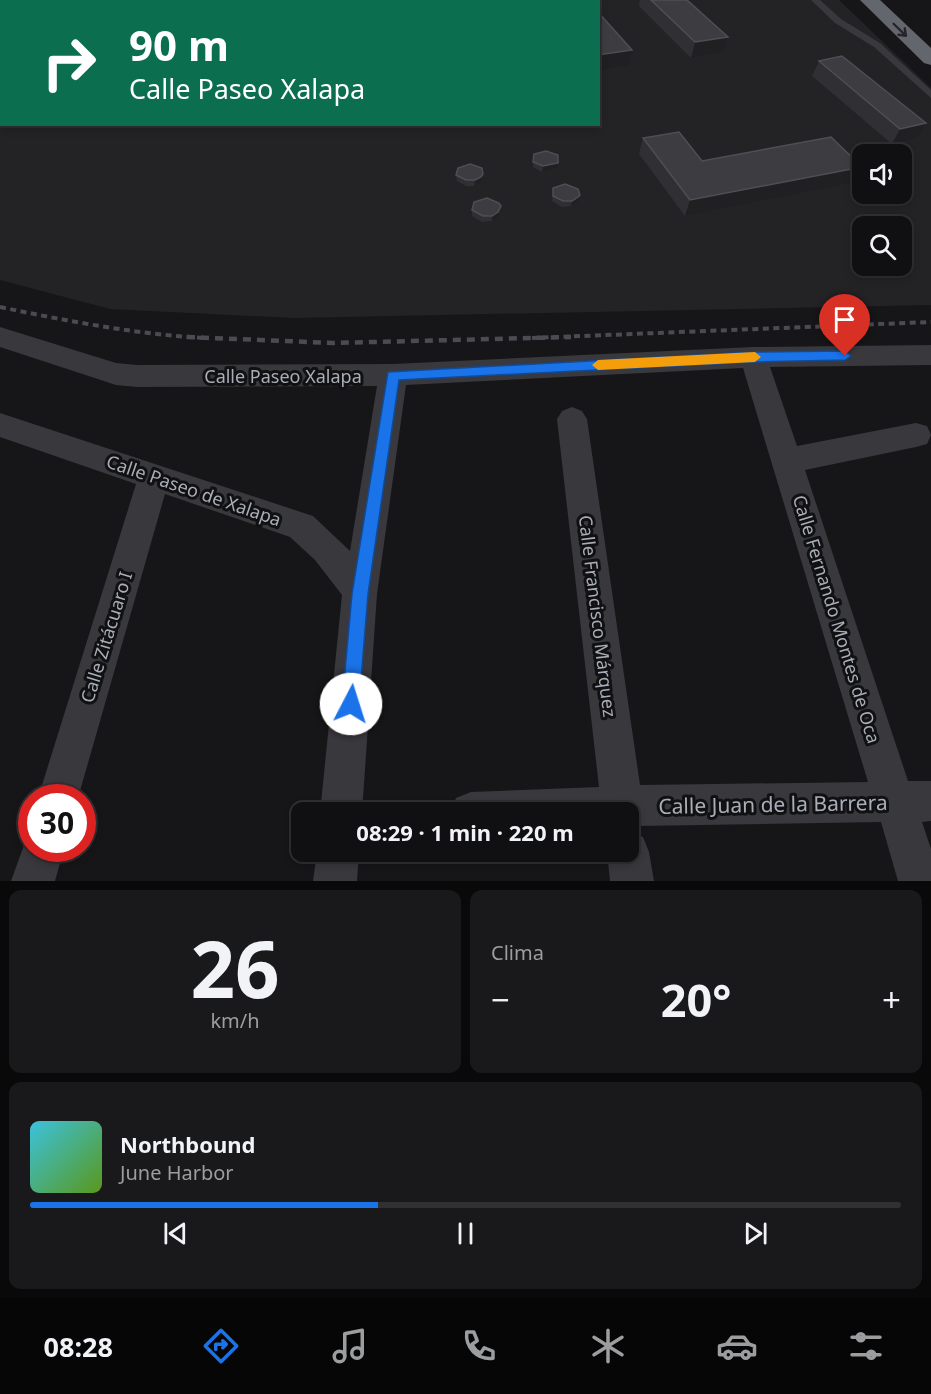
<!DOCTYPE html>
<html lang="es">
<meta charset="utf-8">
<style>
:root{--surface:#101012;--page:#19191b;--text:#f1f3f6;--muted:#9c9d9f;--line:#303032;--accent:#1a73e8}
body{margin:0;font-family:"Noto Sans",sans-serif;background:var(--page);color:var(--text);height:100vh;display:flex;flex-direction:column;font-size:22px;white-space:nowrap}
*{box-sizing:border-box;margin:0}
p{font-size:20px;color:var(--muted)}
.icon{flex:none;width:33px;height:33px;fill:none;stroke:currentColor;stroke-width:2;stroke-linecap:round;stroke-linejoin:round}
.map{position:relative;height:881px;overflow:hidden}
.details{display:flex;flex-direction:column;gap:9px;padding:9px;background:#09090a;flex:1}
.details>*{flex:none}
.banner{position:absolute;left:0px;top:0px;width:600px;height:126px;box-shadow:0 3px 9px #0003,0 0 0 2px var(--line);background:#0b6e4f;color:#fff;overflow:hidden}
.fabs{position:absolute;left:852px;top:144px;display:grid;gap:12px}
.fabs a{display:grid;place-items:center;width:60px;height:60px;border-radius:12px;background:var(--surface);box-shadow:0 3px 9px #0003,0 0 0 2px var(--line);font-size:30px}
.speed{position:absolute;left:18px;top:784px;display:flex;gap:12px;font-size:30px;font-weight:700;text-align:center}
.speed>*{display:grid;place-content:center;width:78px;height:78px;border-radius:50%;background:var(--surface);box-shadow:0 3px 9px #0003,0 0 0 2px var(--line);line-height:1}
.speed .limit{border:9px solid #d22;background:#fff;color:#111}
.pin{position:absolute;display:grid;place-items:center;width:51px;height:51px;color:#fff;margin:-62px -26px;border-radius:50% 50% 50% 0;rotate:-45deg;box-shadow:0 0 6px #0007}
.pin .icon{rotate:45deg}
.me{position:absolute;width:66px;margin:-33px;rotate:5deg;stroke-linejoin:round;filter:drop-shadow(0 0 4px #0008)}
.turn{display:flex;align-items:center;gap:21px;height:126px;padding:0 30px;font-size:27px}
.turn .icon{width:78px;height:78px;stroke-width:2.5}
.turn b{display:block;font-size:42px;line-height:51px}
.big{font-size:45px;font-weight:700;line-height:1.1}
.details .widget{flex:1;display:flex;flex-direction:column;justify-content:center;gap:9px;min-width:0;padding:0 21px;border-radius:12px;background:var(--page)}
.details .dial{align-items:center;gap:0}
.dial b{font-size:78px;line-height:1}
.song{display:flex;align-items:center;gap:18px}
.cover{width:72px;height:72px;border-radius:9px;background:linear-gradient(135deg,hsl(190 70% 55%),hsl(90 70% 35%))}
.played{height:6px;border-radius:3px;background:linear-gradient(90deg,var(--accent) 40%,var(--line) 40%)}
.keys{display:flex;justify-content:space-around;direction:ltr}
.heat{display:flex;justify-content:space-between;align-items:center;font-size:33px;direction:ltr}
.details .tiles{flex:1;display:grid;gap:9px;grid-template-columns:1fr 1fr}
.widget:last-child{grid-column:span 2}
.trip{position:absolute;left:291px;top:802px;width:348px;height:60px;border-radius:12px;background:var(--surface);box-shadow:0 3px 9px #0003,0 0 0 2px var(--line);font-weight:700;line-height:60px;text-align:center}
.tab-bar{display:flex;height:96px;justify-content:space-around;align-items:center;background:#060607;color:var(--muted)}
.tab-bar .icon{width:42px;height:42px}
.tab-bar .selected{color:var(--accent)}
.tab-bar b{font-size:27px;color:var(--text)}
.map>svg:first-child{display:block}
.built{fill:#232225;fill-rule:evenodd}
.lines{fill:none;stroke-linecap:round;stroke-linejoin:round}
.lane{fill:#38383d;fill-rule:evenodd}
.street{fill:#38383d;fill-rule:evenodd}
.highway{fill:#64666e;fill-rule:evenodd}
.rail-far1{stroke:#4b4c52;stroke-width:4;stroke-dasharray:6 4.5;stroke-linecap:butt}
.rail{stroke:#4b4c52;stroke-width:4.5;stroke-dasharray:8 6;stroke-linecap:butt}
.wall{fill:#302f33}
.shaded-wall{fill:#202022}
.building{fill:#3d3d41;stroke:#4e4e54;stroke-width:1.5}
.oneway{stroke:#26262a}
.route{fill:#1a73e8;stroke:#114b97;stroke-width:1.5}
.slow{fill:#f59e0b}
.labels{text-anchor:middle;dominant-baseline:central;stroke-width:6;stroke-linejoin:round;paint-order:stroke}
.street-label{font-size:18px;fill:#a9adb8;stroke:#111113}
.near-street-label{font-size:21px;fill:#a9adb8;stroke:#111113}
</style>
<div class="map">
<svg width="931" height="881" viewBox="0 0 931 881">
<rect width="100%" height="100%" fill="#161618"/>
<path class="built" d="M0 0H839L931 88V305L294 318 110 309 0 280ZM2 2H598V124H2ZM862 154H902V194H862ZM862 226H902V266H862Z"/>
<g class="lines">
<path class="lane" d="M125 0H145L124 2Z
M811 0H820L841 19 880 43 931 90V98L874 47 835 23Z
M0 6H2V12H0Z"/>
<path class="street" d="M0 327 116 363 137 365 393 364 753 347 931 345V365L770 367 797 446 916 423 927 426 931 435 927 444 916 447 805 470 908 781H931V821L922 822 931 849V881H898L881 822 638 826 629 831 643 837 649 852 654 881H610L607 852H628V813H450L456 798 471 792 599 787 557 419 562 411 572 407 582 411 587 419 640 785 868 782 743 368 406 385 377 594 362 813H320L342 595 315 560 290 537 165 494 78 798H38L136 484 0 437V413L313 516 350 551 377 386 137 387 116 385 0 347Z
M32 833V849H64L55 881H11L28 834Z
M317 852H359L357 881H313Z"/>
<path class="highway" d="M860 0H880L931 48V65L924 63Z"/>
<path class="rail-far1" d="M0 307C67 321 135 334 204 338
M532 338 931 322"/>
<path class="rail" d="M187 337 334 343 571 337"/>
</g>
<path class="wall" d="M640 0H687L728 37 724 52 691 58 639 6Z
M819 61 926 123 917 139 892 144 812 76Z
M643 138 702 161 854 183 685 216 639 154Z
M534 154 557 168 542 172 533 167Z
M483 174V180L481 182 474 186H466L457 181 456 175Z
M553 188 580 195 579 200 577 203 571 206 562 207 552 201Z
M501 206 500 211 498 218 492 221 482 222 472 216V210Z"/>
<path class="shaded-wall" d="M728 37 724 52 691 58 695 42Z
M632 50 629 65 598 70V55Z
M926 123 917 139 892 144 900 129Z
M558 163 557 168 542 172 543 166Z
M862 167 854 183 685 216 690 200Z
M483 174V180L481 182 474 186 475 180Z
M580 195 579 200 577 203 571 206 572 201Z
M501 206 500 211 498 218 492 221V216Z"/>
<path class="building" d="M651 0H687L728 37 695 42Z
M598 12 632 50 598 55Z
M842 56 926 123 900 129 819 61Z
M679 132 702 161 831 137 862 167 690 200 643 138Z
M546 151 558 155V163L543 166 533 162 534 154Z
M470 164 482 168 483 174 481 177 475 180H466L456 175 458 168Z
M565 184 578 189 580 195 578 197 572 201H563L553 196V188Z
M487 198 499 203 501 206 498 212 492 216H483L472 210 474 202Z"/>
<defs><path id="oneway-shaft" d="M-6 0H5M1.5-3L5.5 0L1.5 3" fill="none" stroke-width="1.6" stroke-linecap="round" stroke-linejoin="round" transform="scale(1.5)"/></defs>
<use class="oneway" href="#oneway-shaft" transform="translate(900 30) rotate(44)"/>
<path class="route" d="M845 351 851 356 845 360 753 362 399 380 368 594 359 704 357 710 351 712 345 710 342 704 352 594 388 372 753 352Z"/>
<path class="slow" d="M755 352 761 357 755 362 598 370 592 365 598 360Z"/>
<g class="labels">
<g class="street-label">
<text x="283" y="376">Calle Paseo Xalapa</text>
<text transform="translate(194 490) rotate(19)">Calle Paseo de Xalapa</text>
<text transform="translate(598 616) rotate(83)">Calle Francisco Márquez</text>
<text transform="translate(837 619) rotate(73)">Calle Fernando Montes de Oca</text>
<text transform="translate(106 637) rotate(-73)">Calle Zitácuaro I</text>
</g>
<g class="near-street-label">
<text transform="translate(773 804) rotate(-1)">Calle Juan de la Barrera</text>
</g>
</g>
</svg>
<div class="fabs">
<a><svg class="icon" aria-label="sound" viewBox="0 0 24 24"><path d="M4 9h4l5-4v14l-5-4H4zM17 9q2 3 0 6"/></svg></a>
<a><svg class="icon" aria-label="search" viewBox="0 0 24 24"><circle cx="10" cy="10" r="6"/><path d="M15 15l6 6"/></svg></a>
</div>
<div class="speed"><div class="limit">30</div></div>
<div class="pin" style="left:845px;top:356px;background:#d93025"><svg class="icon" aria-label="arrive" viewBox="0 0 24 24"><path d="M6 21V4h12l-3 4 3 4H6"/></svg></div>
<svg class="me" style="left:351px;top:704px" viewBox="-20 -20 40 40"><circle r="19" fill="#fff"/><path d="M0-13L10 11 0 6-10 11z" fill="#1a73e8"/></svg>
<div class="trip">08:29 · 1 min · 220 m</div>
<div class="banner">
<div class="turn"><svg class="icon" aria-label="right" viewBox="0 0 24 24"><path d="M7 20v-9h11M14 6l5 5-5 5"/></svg><div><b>90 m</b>Calle Paseo Xalapa</div></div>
</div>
</div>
<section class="details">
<div class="tiles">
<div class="widget dial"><b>26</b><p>km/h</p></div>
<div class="widget"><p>Clima</p>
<div class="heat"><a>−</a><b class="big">20°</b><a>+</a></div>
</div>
<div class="widget">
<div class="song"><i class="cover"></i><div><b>Northbound</b><p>June Harbor</p></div></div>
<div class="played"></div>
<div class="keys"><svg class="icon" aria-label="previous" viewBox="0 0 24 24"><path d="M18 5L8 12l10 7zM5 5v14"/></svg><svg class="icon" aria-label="pause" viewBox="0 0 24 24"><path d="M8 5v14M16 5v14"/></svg><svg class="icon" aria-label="next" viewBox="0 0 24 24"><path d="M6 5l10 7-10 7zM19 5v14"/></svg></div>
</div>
</div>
</section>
<nav class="tab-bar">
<b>08:28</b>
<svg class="icon selected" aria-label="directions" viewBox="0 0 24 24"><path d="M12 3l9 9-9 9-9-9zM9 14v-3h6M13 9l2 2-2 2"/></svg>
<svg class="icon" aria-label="music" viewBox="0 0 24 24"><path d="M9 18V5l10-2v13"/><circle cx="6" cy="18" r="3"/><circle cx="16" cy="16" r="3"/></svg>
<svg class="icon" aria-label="phone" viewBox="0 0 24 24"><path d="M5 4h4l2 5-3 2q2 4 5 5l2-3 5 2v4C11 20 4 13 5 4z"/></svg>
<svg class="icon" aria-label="climate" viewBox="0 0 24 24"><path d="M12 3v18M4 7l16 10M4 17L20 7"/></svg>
<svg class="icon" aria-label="car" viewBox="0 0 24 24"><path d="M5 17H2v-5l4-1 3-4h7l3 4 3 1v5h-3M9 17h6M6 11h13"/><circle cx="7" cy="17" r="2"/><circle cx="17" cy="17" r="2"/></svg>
<svg class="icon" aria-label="filters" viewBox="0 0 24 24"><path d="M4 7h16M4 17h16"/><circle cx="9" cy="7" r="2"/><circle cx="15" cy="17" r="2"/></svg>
</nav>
